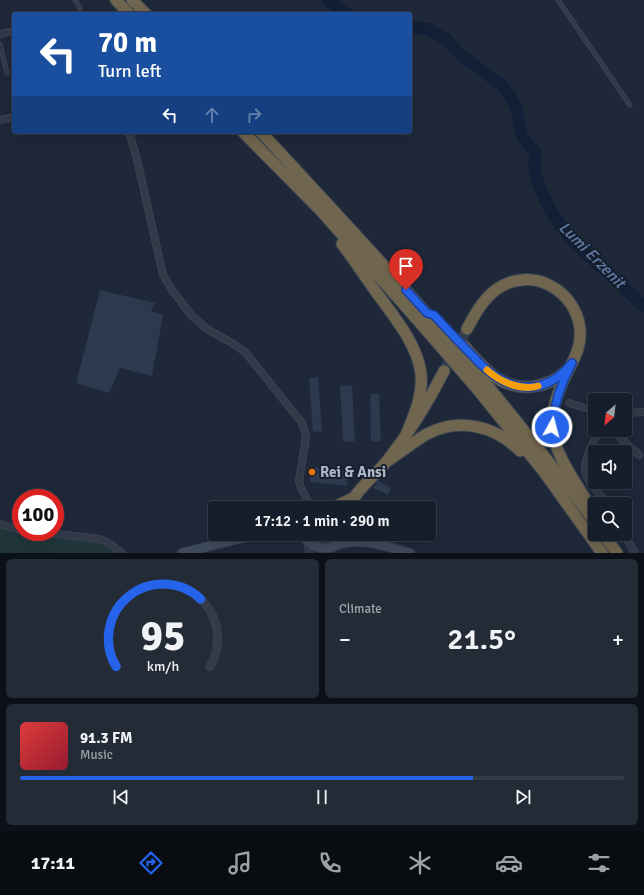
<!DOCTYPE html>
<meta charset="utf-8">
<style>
:root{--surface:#161e2b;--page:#232b37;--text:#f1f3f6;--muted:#9ea2a9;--line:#353c47;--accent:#2563eb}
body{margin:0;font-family:Signika,sans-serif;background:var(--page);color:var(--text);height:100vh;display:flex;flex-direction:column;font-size:15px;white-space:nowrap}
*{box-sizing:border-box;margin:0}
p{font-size:13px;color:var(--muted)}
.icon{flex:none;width:22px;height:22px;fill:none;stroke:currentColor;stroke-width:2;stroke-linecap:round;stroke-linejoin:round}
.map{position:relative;height:553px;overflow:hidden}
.details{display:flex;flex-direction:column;gap:6px;padding:6px;background:#0c1018;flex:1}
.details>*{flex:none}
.top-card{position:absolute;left:12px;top:12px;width:400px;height:122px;border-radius:4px;box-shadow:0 4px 16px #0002,0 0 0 1px var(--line);background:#1a4fa0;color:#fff;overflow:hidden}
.needle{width:26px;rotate:208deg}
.tools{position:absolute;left:588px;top:393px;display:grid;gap:8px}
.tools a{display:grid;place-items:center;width:44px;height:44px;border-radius:4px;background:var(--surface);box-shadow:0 4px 16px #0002,0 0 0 1px var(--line);font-size:20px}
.speed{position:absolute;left:12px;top:489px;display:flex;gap:8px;font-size:20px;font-weight:700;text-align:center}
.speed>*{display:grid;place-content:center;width:52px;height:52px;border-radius:50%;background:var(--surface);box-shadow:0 4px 16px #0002,0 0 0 1px var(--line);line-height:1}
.speed .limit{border:6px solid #d22;background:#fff;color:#111}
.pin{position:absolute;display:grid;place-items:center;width:34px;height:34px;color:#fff;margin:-41px -17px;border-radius:50% 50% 50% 0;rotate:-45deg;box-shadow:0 0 4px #0007}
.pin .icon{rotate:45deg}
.me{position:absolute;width:44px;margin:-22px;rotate:7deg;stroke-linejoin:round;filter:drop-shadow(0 0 3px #0008)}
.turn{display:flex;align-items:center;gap:14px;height:84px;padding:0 20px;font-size:18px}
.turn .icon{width:52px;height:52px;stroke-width:2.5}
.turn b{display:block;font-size:28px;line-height:34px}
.lanes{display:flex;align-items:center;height:38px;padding:0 20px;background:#0003;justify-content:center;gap:20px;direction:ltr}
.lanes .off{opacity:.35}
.big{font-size:30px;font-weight:600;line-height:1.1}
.details .tile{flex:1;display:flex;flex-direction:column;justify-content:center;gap:6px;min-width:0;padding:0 14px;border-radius:6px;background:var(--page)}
.details .dial{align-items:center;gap:0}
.dial svg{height:104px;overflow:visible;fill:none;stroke:var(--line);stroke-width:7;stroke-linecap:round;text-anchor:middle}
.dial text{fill:var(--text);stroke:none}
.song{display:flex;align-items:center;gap:12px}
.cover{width:48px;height:48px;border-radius:6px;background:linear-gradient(135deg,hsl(0 70% 55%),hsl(350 70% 35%))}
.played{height:4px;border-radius:2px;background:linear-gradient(90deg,var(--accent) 75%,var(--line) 75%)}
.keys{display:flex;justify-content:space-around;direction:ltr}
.heat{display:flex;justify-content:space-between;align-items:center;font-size:22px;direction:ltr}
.details .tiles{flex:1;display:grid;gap:6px;grid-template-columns:1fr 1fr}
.tile:last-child{grid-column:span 2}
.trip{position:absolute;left:208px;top:501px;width:228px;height:40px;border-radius:4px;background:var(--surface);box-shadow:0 4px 16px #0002,0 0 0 1px var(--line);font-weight:600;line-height:40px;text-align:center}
.tab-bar{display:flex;height:64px;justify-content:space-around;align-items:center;background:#090c11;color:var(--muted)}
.tab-bar .icon{width:28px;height:28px}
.tab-bar .selected{color:var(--accent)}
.tab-bar b{font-size:18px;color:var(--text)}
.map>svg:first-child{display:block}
.green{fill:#20363a}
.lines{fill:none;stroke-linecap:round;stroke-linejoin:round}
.river{stroke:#111f37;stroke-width:12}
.building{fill:#2c394e}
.motorway-tunnel{stroke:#333d4e;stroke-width:11;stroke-dasharray:11 5.5;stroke-linecap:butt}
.service-casing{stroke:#3b4353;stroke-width:5}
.minor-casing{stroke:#3b4353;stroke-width:8}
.secondary-casing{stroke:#3b4353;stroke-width:10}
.motorway-casing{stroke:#3c4554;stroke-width:13}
.service{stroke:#323a49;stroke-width:3}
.minor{stroke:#323a49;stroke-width:6}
.secondary{stroke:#3f495d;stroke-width:8}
.motorway{stroke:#70654e;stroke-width:11}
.route-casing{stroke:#184099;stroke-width:10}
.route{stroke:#2563eb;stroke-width:7}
.slow{stroke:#f59e0b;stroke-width:7}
.food-dot{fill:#e8710a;stroke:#171f2e;stroke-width:1.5}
.labels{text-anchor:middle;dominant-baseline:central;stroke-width:4;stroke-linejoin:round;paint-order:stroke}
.poi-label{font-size:15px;font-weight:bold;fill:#acb5c6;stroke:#171f2e;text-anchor:start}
.water-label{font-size:16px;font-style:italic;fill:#617ca9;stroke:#171f2e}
</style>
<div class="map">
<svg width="644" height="553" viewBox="0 0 644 553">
<rect width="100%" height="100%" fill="#1e2839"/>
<path class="green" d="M0 527 12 531 96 541 105 544 118 553H0Z
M307 534H342L340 539 329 546 313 543Z"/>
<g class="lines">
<path class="river" d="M328 0 340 10 347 14
M410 27 428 29 446 39 462 56 503 86 511 97 516 107 522 136 536 154 534 166 538 183 550 210 569 237 601 267 644 306"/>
</g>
<path class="building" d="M100 290 155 303 151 311 163 315 152 376 120 368 109 393 76 383Z
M318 377 322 431 313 432 309 378Z
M352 385 355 441 343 442 340 386Z
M370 394H379L381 441H371Z
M311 467 348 471 347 486 310 482Z
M378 481 391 488 388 495 373 488Z
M287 500 288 508H276L275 501Z"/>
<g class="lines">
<path class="motorway-tunnel" d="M444 371 467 329"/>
<defs>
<path id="service" d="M75 0 80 8V14
M558 0 630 105
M0 44 7 73"/>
<path id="minor" d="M0 34 14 31
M0 120 14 117
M129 132 136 155 163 275 172 290 192 316 207 329 232 343 245 352 302 423 306 435 305 444 299 481 301 488 312 508
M569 403 589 409 595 415
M625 413 644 412
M599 430C594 442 581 462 586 475 590 485 601 495 607 504
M602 430 615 433 639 455
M0 524 21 530
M42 532 99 539 107 542 122 553
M624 534 635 553
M308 544 309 553"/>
<path id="secondary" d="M318 508H331
M303 534C310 553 340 553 346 534
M341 544C364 537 387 547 410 553
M182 553 258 534"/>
<path id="motorway" d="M116 0 129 14
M132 0 146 14
M243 132 322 212 421 324 478 390 544 472 602 553
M261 132C316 192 372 251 426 313 485 380 541 451 595 522
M342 244C353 258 363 274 374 289 391 313 418 344 421 374 423 396 414 415 406 435
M467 329C475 314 483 299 497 289 531 265 576 290 580 329 582 348 572 362 565 377 558 392 551 411 552 427 554 454 575 481 588 503
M464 346C475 358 486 372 500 380 522 392 548 388 566 371
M386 462C400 453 413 442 427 434 459 417 496 426 520 451
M332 508 353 498
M348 508C356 490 374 477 387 461 409 433 428 403 444 371
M603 534 617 553"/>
</defs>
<use href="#service" class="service-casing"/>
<use href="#minor" class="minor-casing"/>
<use href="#secondary" class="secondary-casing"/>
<use href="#motorway" class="motorway-casing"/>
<use href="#service" class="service"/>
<use href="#minor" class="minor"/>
<use href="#secondary" class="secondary"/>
<use href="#motorway" class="motorway"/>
</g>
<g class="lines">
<defs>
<path id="route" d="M406 290 427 313 434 315C447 329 459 342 472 355 480 364 489 373 500 379 527 395 554 386 572 363 561 383 554 403 552 427"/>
</defs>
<use href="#route" class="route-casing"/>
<use href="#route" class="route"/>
<path class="slow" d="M487 370C500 382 521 391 538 386"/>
</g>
<circle class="food-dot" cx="312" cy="472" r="4"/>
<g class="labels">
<g class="poi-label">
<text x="320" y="472">Rei &amp; Ansi</text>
</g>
<g class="water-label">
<text transform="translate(592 255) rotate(45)">Lumi Erzenit</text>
</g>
</g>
</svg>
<div class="tools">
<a><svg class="needle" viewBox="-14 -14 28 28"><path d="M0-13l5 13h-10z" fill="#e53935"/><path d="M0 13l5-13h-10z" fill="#9ea2a9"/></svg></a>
<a><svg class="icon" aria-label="sound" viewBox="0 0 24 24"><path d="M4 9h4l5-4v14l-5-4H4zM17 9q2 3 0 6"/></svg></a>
<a><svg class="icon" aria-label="search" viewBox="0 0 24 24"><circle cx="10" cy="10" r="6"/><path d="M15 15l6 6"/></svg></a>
</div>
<div class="speed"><div class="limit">100</div></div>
<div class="pin" style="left:406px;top:290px;background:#d93025"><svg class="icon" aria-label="arrive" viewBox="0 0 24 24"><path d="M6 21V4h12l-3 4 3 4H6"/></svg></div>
<svg class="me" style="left:552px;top:427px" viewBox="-20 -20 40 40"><circle r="17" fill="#2563eb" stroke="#fff" stroke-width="3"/><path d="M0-11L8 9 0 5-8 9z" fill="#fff"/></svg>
<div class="trip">17:12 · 1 min · 290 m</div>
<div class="top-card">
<div class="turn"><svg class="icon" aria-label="left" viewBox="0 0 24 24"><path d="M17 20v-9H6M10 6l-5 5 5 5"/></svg><div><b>70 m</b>Turn left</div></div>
<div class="lanes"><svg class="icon" aria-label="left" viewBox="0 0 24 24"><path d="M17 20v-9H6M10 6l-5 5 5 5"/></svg><svg class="icon off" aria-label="ahead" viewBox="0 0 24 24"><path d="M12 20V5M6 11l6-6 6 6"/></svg><svg class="icon off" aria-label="right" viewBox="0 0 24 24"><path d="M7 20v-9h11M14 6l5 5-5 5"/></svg></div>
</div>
</div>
<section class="details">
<div class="tiles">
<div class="tile dial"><svg viewBox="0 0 100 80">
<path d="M14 69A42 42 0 1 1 86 69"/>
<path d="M14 69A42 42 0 0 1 79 17" stroke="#2563eb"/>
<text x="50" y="56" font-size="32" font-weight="700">95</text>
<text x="50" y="72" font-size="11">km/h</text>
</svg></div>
<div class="tile"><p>Climate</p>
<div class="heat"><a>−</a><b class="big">21.5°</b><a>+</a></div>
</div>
<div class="tile">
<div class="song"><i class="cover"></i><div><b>91.3 FM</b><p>Music</p></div></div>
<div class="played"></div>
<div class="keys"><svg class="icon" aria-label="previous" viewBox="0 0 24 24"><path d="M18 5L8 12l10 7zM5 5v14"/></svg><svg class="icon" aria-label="pause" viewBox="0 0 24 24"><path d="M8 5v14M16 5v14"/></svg><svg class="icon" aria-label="next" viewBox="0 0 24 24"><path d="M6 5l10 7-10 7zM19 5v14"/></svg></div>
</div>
</div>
</section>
<nav class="tab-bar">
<b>17:11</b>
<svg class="icon selected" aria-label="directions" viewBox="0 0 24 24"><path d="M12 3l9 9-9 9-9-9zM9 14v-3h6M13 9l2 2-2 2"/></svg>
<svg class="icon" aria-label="music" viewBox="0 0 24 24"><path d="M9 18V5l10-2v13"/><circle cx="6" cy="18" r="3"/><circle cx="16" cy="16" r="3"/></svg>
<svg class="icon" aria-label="phone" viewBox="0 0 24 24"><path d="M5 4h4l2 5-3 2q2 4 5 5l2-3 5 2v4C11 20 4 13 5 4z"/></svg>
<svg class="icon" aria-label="climate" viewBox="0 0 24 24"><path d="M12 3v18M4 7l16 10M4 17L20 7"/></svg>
<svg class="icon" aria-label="car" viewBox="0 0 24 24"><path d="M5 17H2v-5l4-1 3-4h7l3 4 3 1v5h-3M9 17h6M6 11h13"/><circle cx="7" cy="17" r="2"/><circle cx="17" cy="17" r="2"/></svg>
<svg class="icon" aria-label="filters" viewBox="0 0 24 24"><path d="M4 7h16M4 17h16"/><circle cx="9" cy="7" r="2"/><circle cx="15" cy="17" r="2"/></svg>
</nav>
